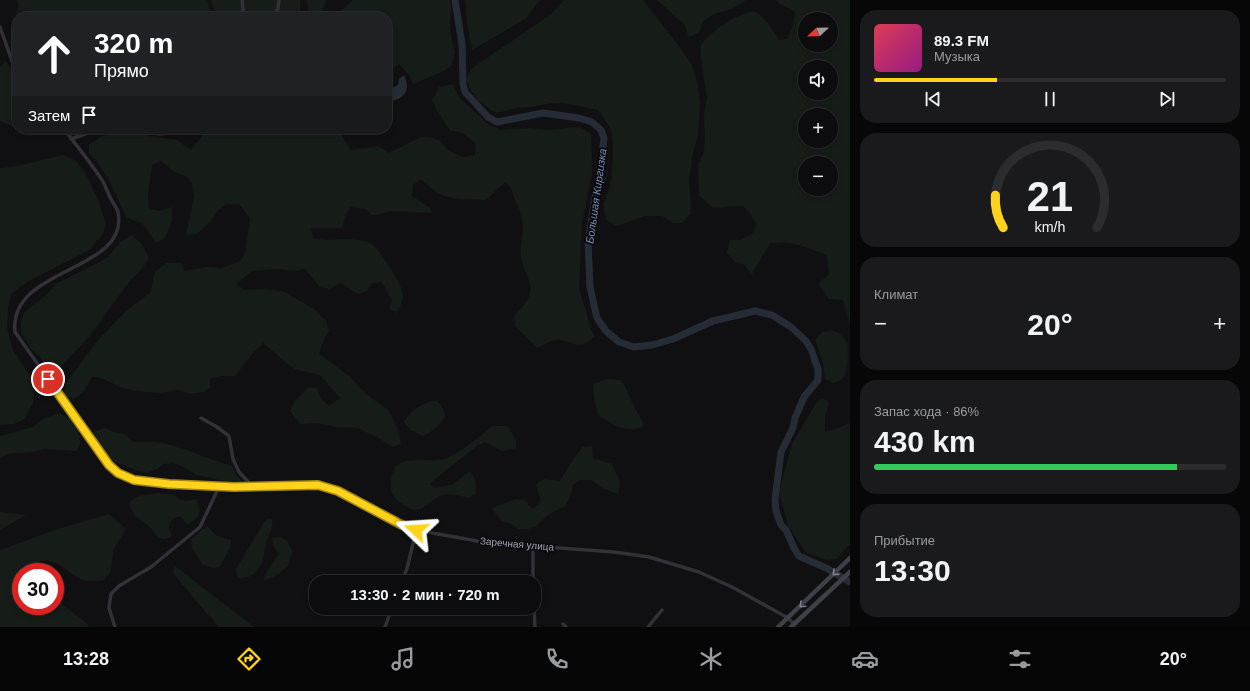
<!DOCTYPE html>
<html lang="ru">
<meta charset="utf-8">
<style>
:root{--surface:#0c0c0e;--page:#1a1a1c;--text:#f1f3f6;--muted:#9a9b9e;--line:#2c2c2e;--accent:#ffd31b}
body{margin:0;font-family:Helvetica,sans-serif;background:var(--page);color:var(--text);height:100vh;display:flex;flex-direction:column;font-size:15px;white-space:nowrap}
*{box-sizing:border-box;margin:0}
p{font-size:13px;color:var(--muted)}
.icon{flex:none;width:22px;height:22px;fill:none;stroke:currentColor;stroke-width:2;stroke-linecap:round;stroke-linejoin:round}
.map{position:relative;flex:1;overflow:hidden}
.panel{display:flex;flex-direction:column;gap:10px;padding:10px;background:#070708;width:400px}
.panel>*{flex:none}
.hud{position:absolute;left:12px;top:12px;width:380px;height:122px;border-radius:16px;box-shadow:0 2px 6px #0003,0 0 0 1px var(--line);background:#202124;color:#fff;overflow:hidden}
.needle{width:26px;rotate:248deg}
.buttons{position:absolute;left:798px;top:12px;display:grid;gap:8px}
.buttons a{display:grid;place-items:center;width:40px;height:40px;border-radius:50%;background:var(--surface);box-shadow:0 2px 6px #0003,0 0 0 1px var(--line);font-size:20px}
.speed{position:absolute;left:12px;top:563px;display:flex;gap:8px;font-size:20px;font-weight:700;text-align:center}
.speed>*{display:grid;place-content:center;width:52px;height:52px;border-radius:50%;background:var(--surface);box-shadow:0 2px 6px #0003,0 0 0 1px var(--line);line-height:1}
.speed .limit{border:6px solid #d22;background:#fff;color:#111}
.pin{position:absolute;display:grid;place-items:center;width:34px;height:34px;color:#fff;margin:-17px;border:2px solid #fff;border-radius:50%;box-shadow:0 1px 4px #0007}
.me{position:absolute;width:44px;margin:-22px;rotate:290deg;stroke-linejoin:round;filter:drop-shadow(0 0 3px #0008)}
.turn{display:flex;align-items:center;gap:14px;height:84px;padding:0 16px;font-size:18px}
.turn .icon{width:52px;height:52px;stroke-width:2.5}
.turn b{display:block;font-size:28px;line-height:34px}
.then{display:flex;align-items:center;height:38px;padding:0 16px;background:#0003;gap:8px;font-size:15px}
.big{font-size:30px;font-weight:700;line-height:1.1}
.panel .widget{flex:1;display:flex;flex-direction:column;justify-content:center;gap:6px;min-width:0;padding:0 14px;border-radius:16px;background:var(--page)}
.panel .dial{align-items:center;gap:0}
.dial svg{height:104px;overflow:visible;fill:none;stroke:var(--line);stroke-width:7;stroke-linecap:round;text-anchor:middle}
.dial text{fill:var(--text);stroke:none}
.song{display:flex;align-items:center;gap:12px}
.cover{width:48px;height:48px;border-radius:6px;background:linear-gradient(135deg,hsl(350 70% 55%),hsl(310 70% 35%))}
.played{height:4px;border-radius:2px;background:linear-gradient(90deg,var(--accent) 35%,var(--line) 35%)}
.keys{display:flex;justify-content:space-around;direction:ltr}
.heat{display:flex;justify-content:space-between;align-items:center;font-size:22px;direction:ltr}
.charge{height:6px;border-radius:3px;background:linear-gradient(90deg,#34c759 86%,var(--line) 0)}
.trip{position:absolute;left:309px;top:575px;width:232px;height:40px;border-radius:16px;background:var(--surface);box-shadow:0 2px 6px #0003,0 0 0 1px var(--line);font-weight:700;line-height:40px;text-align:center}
.tabs{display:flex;height:64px;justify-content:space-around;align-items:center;background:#050506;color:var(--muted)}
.tabs .icon{width:28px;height:28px}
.tabs .current{color:var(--accent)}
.tabs b{font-size:18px;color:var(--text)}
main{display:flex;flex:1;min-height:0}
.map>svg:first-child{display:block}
.green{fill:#161d18;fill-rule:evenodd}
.water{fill:#262c36}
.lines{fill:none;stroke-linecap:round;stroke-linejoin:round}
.river{stroke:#262c36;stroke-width:7}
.minor{stroke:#313137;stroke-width:3.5}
.secondary{stroke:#3f3f47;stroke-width:4.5}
.oneway{stroke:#7e808e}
.route-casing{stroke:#a68912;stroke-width:10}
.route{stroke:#ffd31b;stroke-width:7}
.labels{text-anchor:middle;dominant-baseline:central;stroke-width:4;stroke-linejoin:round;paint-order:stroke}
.street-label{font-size:10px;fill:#a0a3b4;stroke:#0b0b0d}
.water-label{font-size:11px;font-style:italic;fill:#738cb3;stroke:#0b0b0d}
</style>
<main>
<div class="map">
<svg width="850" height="627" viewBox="0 0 850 627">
<rect width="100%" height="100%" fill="#101012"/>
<path class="green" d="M17 0H207L213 17H17V38L12 28 19 4Z
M210 0H300L301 17H217Z
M306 0H326L321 15 309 13Z
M353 0H450L451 5 450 31 455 52 452 65 444 71 413 84 409 75 399 64 394 67 387 89V17H342L340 12Z
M465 0H540L525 19 472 50 467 23Z
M564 0H643L685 54 692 65 697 81 700 102 698 135 692 157 689 180 691 203 690 214 682 223H673L662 216H644L617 226 606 220 604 204 610 186 613 163V145L611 131 606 121 598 110 564 103H552L531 107 516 108 497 113 491 110 479 101 471 91 466 79 472 68 537 24 552 13Z
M657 0H746L734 8 714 14 703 21 700 31 689 38 685 25Z
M776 0H850V324L843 300 829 299 818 284 829 274 827 255 799 245 784 242 770 243 752 274 744 264 735 262 727 253 730 240H741L753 233 756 224 751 215 743 206 713 208 699 195 698 165 704 152 705 136 704 115 707 97 701 59V44C717 27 732 16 754 11 767 20 771 27 779 40L787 39 792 29 795 13C788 6 781 7 776 0ZM805 19H831V45H805ZM805 67H831V93H805ZM805 115H831V141H805ZM805 163H831V189H805Z
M6 61 17 79V128L0 121V67Z
M452 84 460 98 489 125 501 130 531 128 548 130 580 127 591 134 592 174 582 223 579 288 590 326 594 336C578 355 571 337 555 340 550 341 543 345 537 348L515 326 514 316C519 310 526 304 529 296 534 282 523 271 521 258 519 243 526 228 521 214 520 209 517 205 515 200 511 191 513 188 505 182L486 200C471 199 452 201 438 193 432 190 427 183 421 179L413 185 412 196 430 208 432 213 390 211 378 215H372L366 209 351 207 345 216 342 228H311L313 238C318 239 323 240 328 240 341 240 359 237 371 244 379 248 399 281 402 290 404 299 401 306 396 313L389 308 392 300 382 282 372 283 367 291 358 294 341 283 329 289 319 286 305 269 293 271 279 269 252 271 236 284 244 290 267 289 285 292 315 310 326 321 329 331 323 342 319 354 349 376 365 393 388 410 397 427 401 444 393 447 377 437 357 428 338 427 317 423 300 424 290 411 295 401 309 387 317 388 321 399 329 406 340 398 320 375 294 369 263 343 252 354 235 376H221L210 379V388L203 392 191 394 178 390 159 393 136 391 120 387 102 378 92 377 84 391 74 399 64 396 65 384 99 339 126 311 151 292 154 273 166 263H182L184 271 208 267 221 268 239 262 245 254 250 218 239 204H227L217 211 210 222 197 234 186 235 194 197 192 183 187 177 173 171 161 161 152 165 148 194 149 209 159 211 172 207V221L165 238 156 243 142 223 137 222 126 217C116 194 107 172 89 153V145L102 136 137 129 148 136 177 140 191 150 205 132 211 129H338L351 150 378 146 389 153 421 137 433 138 440 141 449 151 463 157 475 155V143L463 133 450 130 436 109 432 100 439 87Z
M19 129H57L61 133 32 134Z
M63 155 76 161 86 174 97 197 106 224 103 233 91 249 27 282 11 294 8 308 7 327 12 348 30 376 35 388 33 404 24 419 14 424 0 425V168C22 167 42 159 63 155Z
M132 235 142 245 149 258 142 269 129 282 88 338 52 376 41 358 31 349 21 331V323L24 313 46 295 56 284 96 264 108 257 120 242Z
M832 330C838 333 844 336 847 342 849 349 848 374 842 379 840 381 836 382 833 383L825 379 823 363 815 340 822 332Z
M607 379 620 380C627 387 629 397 634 406 637 413 642 419 644 426 627 435 613 424 598 415L594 398 593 384Z
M821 399 829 401 825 419V431L833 430 850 423V544L836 559 827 560 807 553 798 541 788 525 779 493 790 451 793 442 815 405Z
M431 401H438L444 410 445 417C439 425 433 432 423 436L411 430 404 422C413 409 415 408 431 401Z
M59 413C63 415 67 417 70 420 77 428 84 441 77 451L44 449 33 452 9 454 0 457V436L33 427 45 418Z
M492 426H508L516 441V448L502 451 485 442 478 445 440 475 430 484 434 488 452 485 470 471 475 479 476 493 469 498C461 496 450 493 442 495 432 498 423 513 412 509 406 507 396 501 393 495 389 486 390 473 397 466 409 455 432 464 447 458 464 450 478 438 492 426Z
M105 428 113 432 125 434 133 442C145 442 156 441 167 444 189 449 209 460 232 466L236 475 243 482H229L197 475 182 466 173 463 163 464 157 469 147 473 135 470 125 465 116 463 98 445 93 432Z
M592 446 593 458 612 464 620 482 618 494 602 488 591 480H580L573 485 570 497 565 506 548 515 536 526 528 529H518L510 523 501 521 492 508 516 499 524 500 533 509 541 501 536 484 544 479 560 481 573 459 583 447Z
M158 493 168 494 174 495 181 500 186 501 196 499C203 511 199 519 187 524L180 516 174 518 169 523V528L172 536C169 537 166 539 163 539 157 538 154 532 151 528 139 518 134 519 129 503 137 494 147 495 158 493Z
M0 512 26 515 0 530Z
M109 514 126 529 113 550 111 571 104 580C97 581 88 582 81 579 70 574 55 557 41 561 38 562 35 564 32 565L30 572H21V606H55V600L61 603 87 624 89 627H0V550L58 529Z
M266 519H272C274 529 268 534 266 543 264 548 265 554 263 559 261 570 250 580 238 578L236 569Z
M207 526 217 536 231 540 230 548 220 566 214 568 203 565 192 548 191 540 201 530Z
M280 537 287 541 292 551 289 564 279 574 264 581C265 570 273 564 279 554L273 545 272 538Z
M175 566 254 627H218L213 619 207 614 173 573Z"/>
<path class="water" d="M404 75C412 93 403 98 387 103V91L398 85 399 79Z"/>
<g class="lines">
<path class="river" d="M455 0 462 44 463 84 465 92 488 117 497 122 543 113 579 118 592 122 601 130 604 138 602 155 588 241 590 287 597 318 606 331 619 342 634 347 652 345 673 339 713 321 755 311 772 315 791 327 806 341 811 349 815 361 818 369V380L804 397 795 418 793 428 781 452 775 499 776 511 781 525 786 530 794 548 799 556 826 568 850 582"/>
<path class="minor" d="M242 0 243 9 242 17
M274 17 278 8 279 0
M0 27 17 75
M62 129 67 133C78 147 90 162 100 177 105 183 107 192 111 199 113 203 117 208 118 212 130 273 8 266 15 332L109 465 118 473 134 480 169 484 235 487 318 485 338 491 402 525 427 532 477 541 518 545 614 552 649 557 699 572 732 587 788 618 794 624
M138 129C150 132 166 138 177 129
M71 139 99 129
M201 418 217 427 229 436 233 459 239 472 252 486
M402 582 408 565 416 530
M533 582V546
M534 608 535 627
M563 624 566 627
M115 627 109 608 111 594 119 586 151 567 200 527 219 487
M385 627 392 608
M648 627 662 610"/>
<path class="secondary" d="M778 627 850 558
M791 627 850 572"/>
</g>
<defs><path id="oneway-chevron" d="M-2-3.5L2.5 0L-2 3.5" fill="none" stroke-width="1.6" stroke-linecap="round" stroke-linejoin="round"/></defs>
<g class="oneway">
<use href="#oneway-chevron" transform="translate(835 573) rotate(136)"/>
<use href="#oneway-chevron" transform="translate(802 605) rotate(137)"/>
</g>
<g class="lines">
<defs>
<path id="route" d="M48 379 109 465 118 473 134 480 169 484 234 487 318 485 338 491 402 525 416 530"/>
</defs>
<use href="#route" class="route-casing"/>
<use href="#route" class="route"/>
</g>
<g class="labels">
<g class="street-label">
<text transform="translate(517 544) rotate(5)">Заречная улица</text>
</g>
<g class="water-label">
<text transform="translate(596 196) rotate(-82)">Большая Киргизка</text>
</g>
</g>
</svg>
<div class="buttons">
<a><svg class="needle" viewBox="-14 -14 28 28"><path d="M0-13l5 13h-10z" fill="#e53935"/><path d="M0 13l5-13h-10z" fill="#9a9b9e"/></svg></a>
<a><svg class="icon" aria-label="sound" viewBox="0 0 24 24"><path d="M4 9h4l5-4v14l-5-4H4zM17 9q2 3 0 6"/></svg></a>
<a>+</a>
<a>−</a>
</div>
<div class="speed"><div class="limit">30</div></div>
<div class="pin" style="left:48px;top:379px;background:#d93025"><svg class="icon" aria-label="arrive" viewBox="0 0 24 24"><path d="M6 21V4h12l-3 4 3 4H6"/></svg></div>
<svg class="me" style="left:416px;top:530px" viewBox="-20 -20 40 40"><path d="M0-17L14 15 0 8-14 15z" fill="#ffd31b" stroke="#fff" stroke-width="4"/></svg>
<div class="trip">13:30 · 2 мин · 720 m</div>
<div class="hud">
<div class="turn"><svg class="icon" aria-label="ahead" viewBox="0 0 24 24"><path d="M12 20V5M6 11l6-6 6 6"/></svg><div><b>320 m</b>Прямо</div></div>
<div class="then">Затем<svg class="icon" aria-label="arrive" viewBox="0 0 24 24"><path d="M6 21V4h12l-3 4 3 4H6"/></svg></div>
</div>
</div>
<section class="panel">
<div class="widget">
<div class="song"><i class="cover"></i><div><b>89.3 FM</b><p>Музыка</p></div></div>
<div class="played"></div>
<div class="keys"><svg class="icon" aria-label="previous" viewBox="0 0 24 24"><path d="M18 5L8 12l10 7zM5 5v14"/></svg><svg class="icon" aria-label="pause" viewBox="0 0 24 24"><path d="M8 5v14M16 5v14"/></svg><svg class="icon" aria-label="next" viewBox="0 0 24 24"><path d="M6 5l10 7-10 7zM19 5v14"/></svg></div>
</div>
<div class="widget dial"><svg viewBox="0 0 100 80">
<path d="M14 69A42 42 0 1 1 86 69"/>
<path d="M14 69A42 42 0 0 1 8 44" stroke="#ffd31b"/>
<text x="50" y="56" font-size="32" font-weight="700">21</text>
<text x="50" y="72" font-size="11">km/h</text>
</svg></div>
<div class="widget"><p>Климат</p>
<div class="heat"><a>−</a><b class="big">20°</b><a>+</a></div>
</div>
<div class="widget"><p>Запас хода · 86%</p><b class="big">430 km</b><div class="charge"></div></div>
<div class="widget"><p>Прибытие</p><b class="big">13:30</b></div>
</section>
</main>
<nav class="tabs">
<b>13:28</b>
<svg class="icon current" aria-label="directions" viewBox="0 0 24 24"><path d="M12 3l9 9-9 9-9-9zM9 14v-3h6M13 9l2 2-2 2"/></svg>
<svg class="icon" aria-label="music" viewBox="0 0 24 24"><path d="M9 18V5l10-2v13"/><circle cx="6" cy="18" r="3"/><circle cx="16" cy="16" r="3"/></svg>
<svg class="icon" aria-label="phone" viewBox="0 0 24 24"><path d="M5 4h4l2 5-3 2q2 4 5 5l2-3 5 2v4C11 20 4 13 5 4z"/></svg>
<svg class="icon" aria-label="climate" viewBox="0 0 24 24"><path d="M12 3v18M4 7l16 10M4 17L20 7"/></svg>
<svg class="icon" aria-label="car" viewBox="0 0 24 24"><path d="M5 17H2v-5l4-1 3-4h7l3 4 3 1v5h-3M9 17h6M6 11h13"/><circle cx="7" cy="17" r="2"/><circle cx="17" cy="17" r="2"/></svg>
<svg class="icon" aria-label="filters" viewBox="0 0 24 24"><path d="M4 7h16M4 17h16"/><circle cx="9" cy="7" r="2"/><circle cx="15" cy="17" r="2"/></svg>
<b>20°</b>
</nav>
